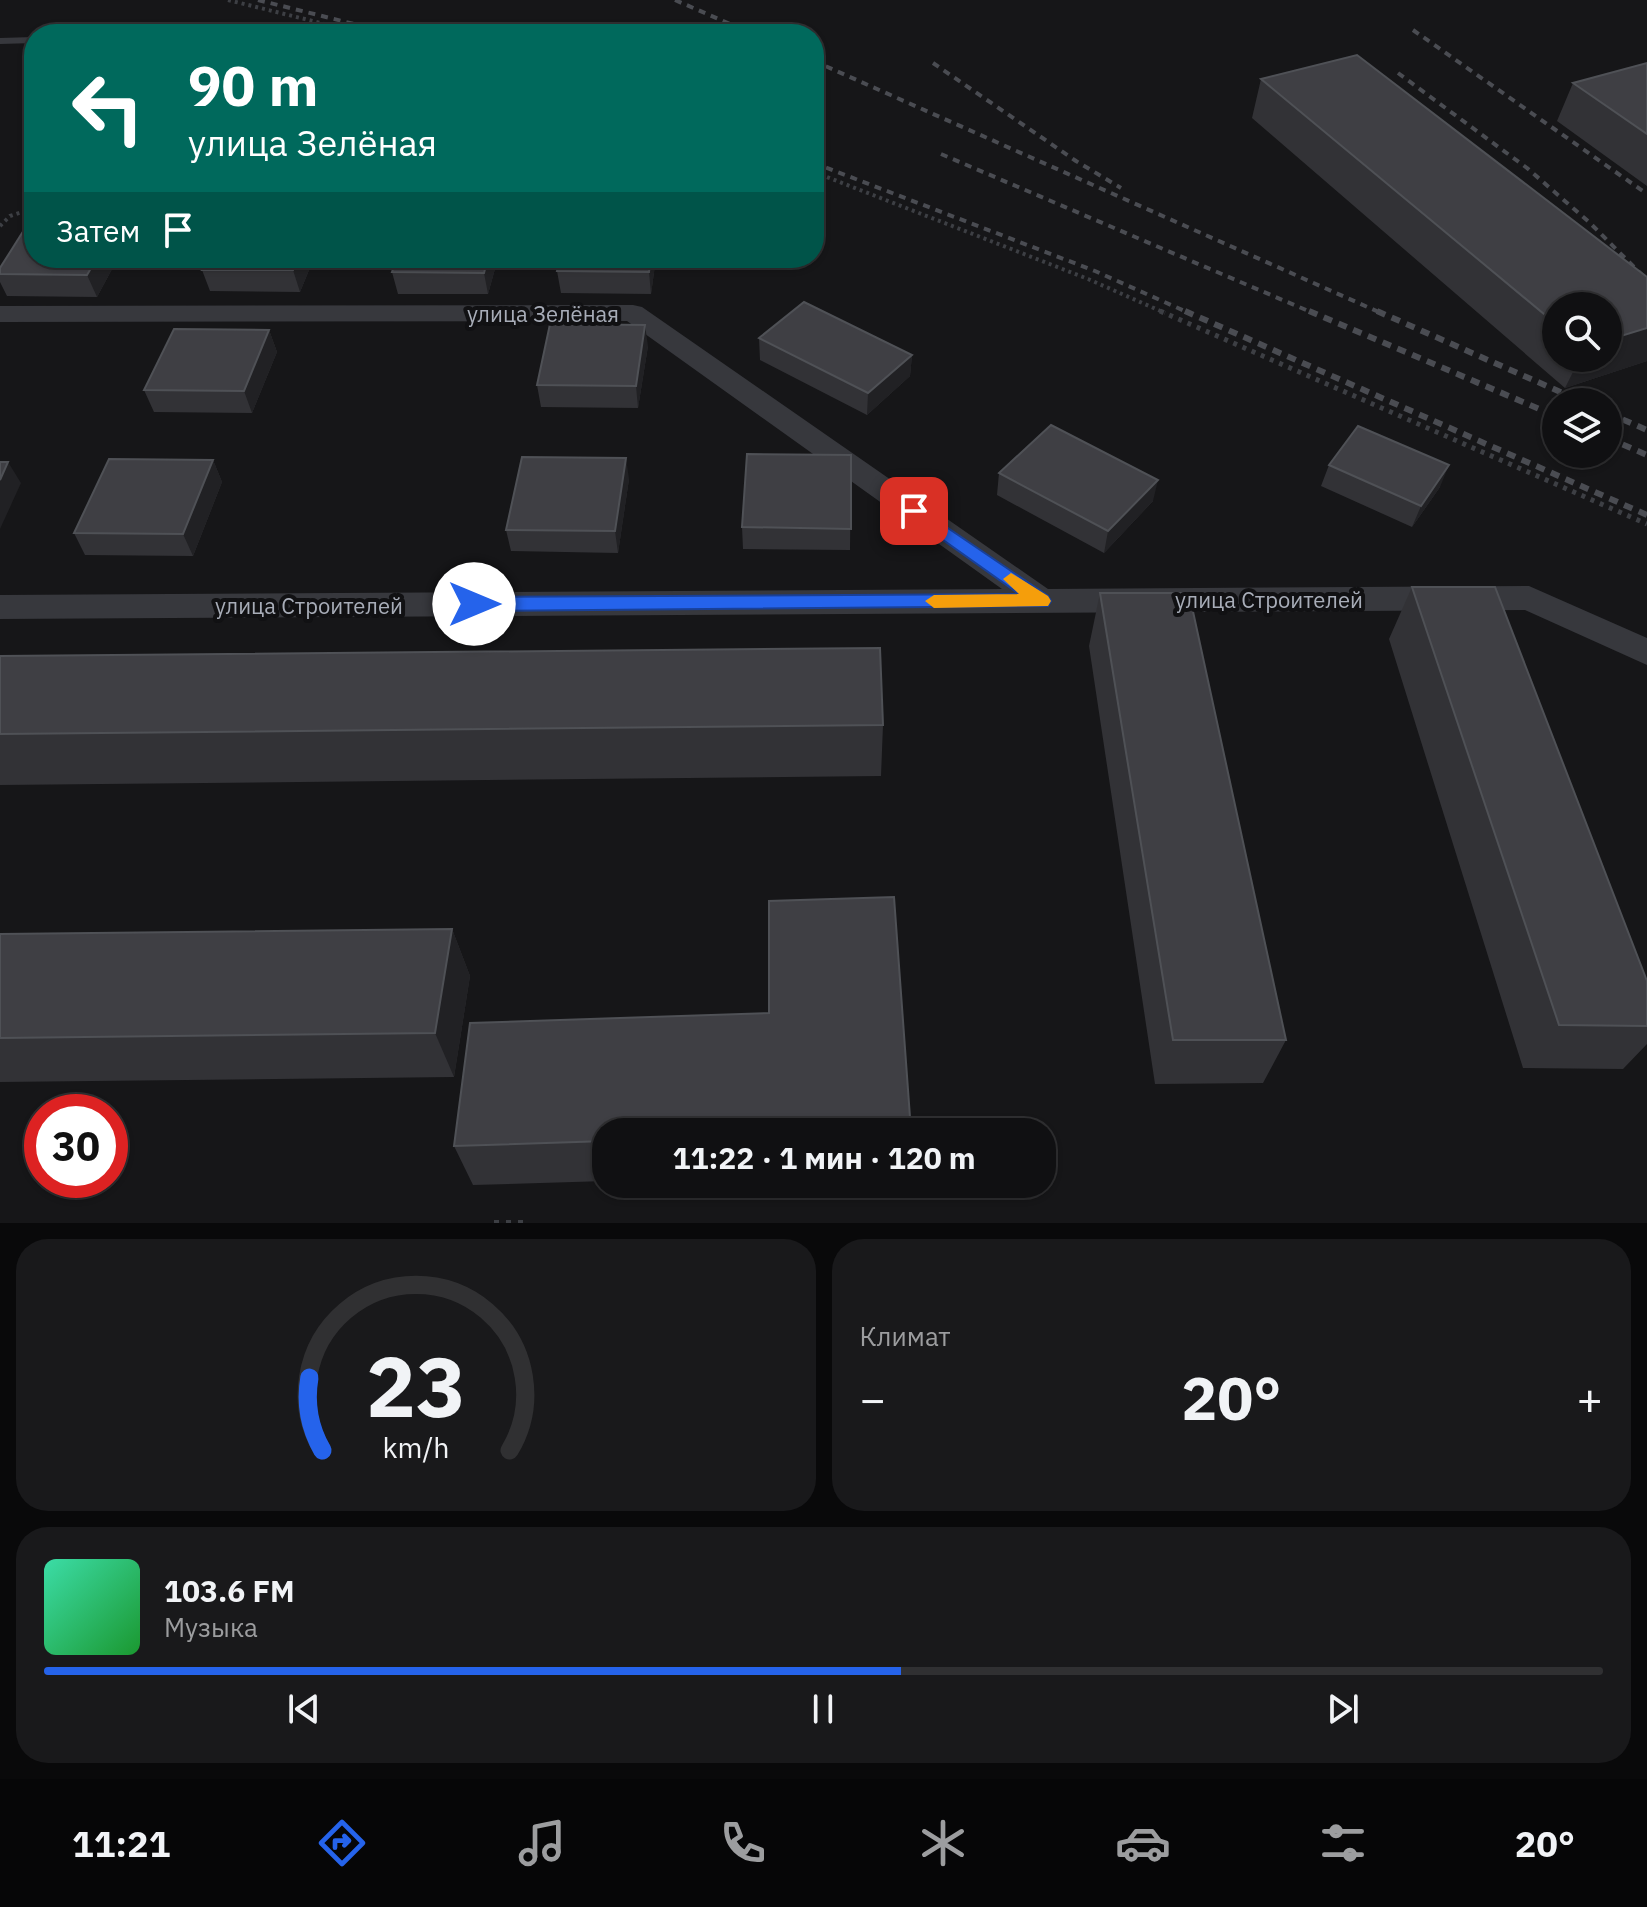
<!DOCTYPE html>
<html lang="ru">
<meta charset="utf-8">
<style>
:root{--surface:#101012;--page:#19191b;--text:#f1f3f6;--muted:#9c9d9f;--line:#303032;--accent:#2563eb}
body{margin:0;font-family:"IBM Plex Sans",sans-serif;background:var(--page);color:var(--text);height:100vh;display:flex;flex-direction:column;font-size:30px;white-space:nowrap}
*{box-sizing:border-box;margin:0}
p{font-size:26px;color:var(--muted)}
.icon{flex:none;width:44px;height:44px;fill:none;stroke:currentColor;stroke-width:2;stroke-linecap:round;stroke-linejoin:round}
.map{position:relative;height:1223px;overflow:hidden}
.side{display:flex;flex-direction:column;gap:16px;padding:16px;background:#09090a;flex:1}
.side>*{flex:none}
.top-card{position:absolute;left:24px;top:24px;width:800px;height:244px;border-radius:32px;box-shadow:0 2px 6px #0004,0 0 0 2px var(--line);background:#00695c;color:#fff;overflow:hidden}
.tools{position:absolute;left:1542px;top:292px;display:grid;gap:16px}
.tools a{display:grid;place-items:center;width:80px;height:80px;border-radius:50%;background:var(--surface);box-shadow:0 2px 6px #0004,0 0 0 2px var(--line);font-size:40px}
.speed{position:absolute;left:24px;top:1094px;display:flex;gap:16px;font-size:40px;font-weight:700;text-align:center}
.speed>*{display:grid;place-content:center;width:104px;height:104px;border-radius:50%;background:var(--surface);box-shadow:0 2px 6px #0004,0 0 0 2px var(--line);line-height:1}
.speed .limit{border:12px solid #d22;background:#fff;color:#111}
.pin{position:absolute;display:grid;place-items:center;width:68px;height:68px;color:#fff;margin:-34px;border-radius:16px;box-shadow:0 4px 12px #0006}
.me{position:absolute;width:88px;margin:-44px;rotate:90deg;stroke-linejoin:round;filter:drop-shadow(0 0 6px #0008)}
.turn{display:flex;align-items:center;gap:28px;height:168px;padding:0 32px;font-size:36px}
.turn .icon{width:104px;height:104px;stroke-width:2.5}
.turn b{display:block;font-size:56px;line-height:68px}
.then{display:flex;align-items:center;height:76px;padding:0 32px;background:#0003;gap:16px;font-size:30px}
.big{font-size:60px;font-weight:700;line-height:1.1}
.side .widget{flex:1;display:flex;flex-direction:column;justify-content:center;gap:12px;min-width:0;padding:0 28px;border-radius:32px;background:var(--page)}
.side .dial{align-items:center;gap:0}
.dial svg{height:208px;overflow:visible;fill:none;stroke:var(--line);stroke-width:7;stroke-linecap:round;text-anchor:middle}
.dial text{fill:var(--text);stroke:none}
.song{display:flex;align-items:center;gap:24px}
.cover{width:96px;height:96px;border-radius:12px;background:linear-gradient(135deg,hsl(160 70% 55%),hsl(130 70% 35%))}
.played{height:8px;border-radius:4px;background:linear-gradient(90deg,var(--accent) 55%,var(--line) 55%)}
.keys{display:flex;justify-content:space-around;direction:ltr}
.heat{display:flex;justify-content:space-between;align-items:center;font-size:44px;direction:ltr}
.side .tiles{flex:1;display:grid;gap:16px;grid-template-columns:1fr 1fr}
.widget:last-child{grid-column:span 2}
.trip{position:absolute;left:592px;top:1118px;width:464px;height:80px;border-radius:32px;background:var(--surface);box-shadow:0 2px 6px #0004,0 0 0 2px var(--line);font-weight:700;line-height:80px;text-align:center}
.dock{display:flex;height:128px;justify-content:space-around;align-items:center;background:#060607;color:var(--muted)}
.dock .icon{width:56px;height:56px}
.dock .on{color:var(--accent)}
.dock b{font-size:36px;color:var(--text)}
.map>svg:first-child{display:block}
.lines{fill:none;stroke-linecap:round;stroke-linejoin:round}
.path-far2{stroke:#3d3f44;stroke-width:4;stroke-dasharray:3 4;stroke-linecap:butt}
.path-far1{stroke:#3d3f44;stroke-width:5;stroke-dasharray:4 6;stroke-linecap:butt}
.path{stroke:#3d3f44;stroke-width:6;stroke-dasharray:5 7;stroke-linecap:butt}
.service{fill:#37383d;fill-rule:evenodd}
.minor{fill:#37383d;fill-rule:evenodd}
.rail-far1{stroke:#4a4c52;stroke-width:4;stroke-dasharray:7 6;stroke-linecap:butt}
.rail{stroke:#4a4c52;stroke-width:6;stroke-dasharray:9 7;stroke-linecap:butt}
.wall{fill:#323236;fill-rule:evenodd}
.shaded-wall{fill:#212124}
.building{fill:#3f3f44;stroke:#4f5156;stroke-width:2}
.route{fill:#2563eb;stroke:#184099;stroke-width:2}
.slow{fill:#f59e0b}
.labels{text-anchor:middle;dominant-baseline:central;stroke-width:8;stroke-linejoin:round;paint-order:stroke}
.street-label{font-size:22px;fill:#a8adb8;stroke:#111113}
</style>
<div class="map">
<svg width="1647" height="1223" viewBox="0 0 1647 1223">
<rect width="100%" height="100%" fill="#161618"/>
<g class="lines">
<path class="path-far2" d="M228 0 365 34
M814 172 1088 279 1165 313
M0 226 10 216 34 208"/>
<path class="path-far1" d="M1160 311 1647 524"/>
<path class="path" d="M494 1223H525"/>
<path class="service" d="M34 37V43L0 44V38Z"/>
<path class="minor" d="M633 305 642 307 1048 589 1529 586 1647 638V665L1525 610 0 619V595L1002 589 627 321 0 322V306Z"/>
<path class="rail-far1" d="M258 0 394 34
M675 0 753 34
M1413 30 1647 194
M814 61 1381 313
M933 63 1076 161 1121 188
M1398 73 1527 168 1589 222 1647 280
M941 154 1313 313
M814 163 1095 271 1189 313"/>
<path class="rail" d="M1185 311 1647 515
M1309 311 1556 416
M1377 311 1583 402
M1608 413 1647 430
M1608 438 1647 455"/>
</g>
<path class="wall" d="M1357 55 1647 277V361L1565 388 1252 118 1261 79ZM1556 306H1608V358H1556Z
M1647 63V186L1557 121 1573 83Z
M118 258 97 297 7 296 0 282V268Z
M208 258H314L300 292 210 291 202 270Z
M397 258H498L488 294H398L392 272Z
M656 258 651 294 561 293 557 271Z
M269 330 277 352 252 413 154 412 144 390Z
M759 338 912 355 910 376 867 415 760 360Z
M648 346 638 408 541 407 537 385Z
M851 455 850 550 743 549 742 527Z
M213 460 222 482 193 556 85 555 74 533Z
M1329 465 1440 487 1412 527 1321 486Z
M999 473 1153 501 1104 553 997 495Z
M629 479 618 553 511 551 506 530Z
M1412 587 1647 981V1044L1623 1069 1523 1068 1389 639Z
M1100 593 1286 1040 1263 1083 1155 1084 1089 646Z
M0 656 883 725 881 776 0 785Z
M894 897 911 1132H606V1181L473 1185 454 1146 769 1013Z
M452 929 470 976 454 1077 0 1082V934Z"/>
<path class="shaded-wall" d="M97 258H118L97 297 87 275Z
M298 258H314L300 292 293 270Z
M488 258H498L488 294 484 273Z
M651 258H656L651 294 649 272Z
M645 325 648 346 638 408 636 386Z
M1647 328V361L1565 388 1580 358H1608V340Z
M269 330 277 352 252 413 244 391Z
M912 355 910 376 867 415 868 393Z
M626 458 629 479 618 553 615 531Z
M213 460 222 482 193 556 183 534Z
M8 462 21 483 0 529V480Z
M1449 465 1440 487 1412 527 1421 506Z
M1158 480 1153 501 1104 553 1108 531Z
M452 929 470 976 454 1077 435 1033Z"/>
<path class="building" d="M220 32 219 34H156L157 33Z
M1357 55 1647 277V328L1608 340V306H1556V324L1261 79Z
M1647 63V134L1573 83Z
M29 222H34V258H97L87 275 0 274V268Z
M208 258H298L293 270H202Z
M397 258H488L484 273 392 272Z
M560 258H651L649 272 557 271Z
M804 302 912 355 868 393 759 338Z
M550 324 645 325 636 386 537 385Z
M174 329 269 330 244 391 144 390Z
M1051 425 1158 480 1108 531 999 473Z
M1358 426 1449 465 1421 506 1329 465Z
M747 454 851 455V529L742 527Z
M522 457 626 458 615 531 506 530Z
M109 459 213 460 183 534 74 533Z
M0 462H8L0 480Z
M1412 587H1495L1647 981V1026L1559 1025Z
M1100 593H1189L1286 1040H1173Z
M880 648 883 725 0 734V656Z
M894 897 911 1131 868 1132H606V1141L454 1146 470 1023 769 1013V901Z
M452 929 435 1033 0 1038V934Z"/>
<path class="route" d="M914 505 1048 596 1051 601 1048 606 474 611 465 604 474 597 1019 594 908 515 906 511Z"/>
<path class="slow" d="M1011 573 1048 596 1051 601 1048 606 934 608 925 601 934 595 1019 594 1003 579Z"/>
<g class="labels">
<g class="street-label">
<text x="543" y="313">улица Зелёная</text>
<text x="1269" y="599">улица Строителей</text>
<text x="309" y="605">улица Строителей</text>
</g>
</g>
</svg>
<div class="tools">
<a><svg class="icon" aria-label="search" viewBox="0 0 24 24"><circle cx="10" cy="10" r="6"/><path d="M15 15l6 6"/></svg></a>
<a><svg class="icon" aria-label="layers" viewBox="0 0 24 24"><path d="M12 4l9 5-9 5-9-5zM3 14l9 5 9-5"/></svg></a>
</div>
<div class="speed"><div class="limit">30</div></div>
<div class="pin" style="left:914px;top:511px;background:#d93025"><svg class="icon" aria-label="arrive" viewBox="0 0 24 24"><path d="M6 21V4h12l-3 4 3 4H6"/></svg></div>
<svg class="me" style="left:474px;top:604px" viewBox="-20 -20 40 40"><circle r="19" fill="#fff"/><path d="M0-13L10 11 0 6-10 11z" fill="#2563eb"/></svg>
<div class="trip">11:22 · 1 мин · 120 m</div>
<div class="top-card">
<div class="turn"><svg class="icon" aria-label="left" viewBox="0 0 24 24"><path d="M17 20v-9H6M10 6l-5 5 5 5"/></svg><div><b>90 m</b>улица Зелёная</div></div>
<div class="then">Затем<svg class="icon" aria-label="arrive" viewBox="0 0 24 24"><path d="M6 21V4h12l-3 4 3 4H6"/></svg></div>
</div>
</div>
<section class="side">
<div class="tiles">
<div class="widget dial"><svg viewBox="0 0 100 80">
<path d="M14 69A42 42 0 1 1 86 69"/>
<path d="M14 69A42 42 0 0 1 9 41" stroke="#2563eb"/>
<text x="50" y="56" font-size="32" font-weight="700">23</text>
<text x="50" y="72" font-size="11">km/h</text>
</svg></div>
<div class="widget"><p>Климат</p>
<div class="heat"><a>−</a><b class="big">20°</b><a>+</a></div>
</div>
<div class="widget">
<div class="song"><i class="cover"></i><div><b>103.6 FM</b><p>Музыка</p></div></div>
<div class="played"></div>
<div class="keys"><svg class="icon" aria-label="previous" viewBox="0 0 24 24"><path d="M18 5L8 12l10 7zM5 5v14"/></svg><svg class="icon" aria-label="pause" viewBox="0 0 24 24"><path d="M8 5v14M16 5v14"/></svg><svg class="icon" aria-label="next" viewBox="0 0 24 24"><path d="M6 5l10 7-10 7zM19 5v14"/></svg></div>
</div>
</div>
</section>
<nav class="dock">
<b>11:21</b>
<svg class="icon on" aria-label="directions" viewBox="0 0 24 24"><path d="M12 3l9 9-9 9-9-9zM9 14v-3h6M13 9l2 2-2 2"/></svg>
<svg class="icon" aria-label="music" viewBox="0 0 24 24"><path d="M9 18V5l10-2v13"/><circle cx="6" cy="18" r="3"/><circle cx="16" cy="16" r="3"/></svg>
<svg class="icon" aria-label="phone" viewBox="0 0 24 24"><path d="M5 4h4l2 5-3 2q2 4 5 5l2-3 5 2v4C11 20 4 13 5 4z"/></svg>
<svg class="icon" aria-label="climate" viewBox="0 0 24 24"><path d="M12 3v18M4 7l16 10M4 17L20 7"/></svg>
<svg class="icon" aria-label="car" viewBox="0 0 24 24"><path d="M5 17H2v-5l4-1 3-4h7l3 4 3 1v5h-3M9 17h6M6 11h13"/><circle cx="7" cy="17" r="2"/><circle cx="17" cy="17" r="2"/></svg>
<svg class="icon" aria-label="filters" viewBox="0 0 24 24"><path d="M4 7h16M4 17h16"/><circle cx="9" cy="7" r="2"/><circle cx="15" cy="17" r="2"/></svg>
<b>20°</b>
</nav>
